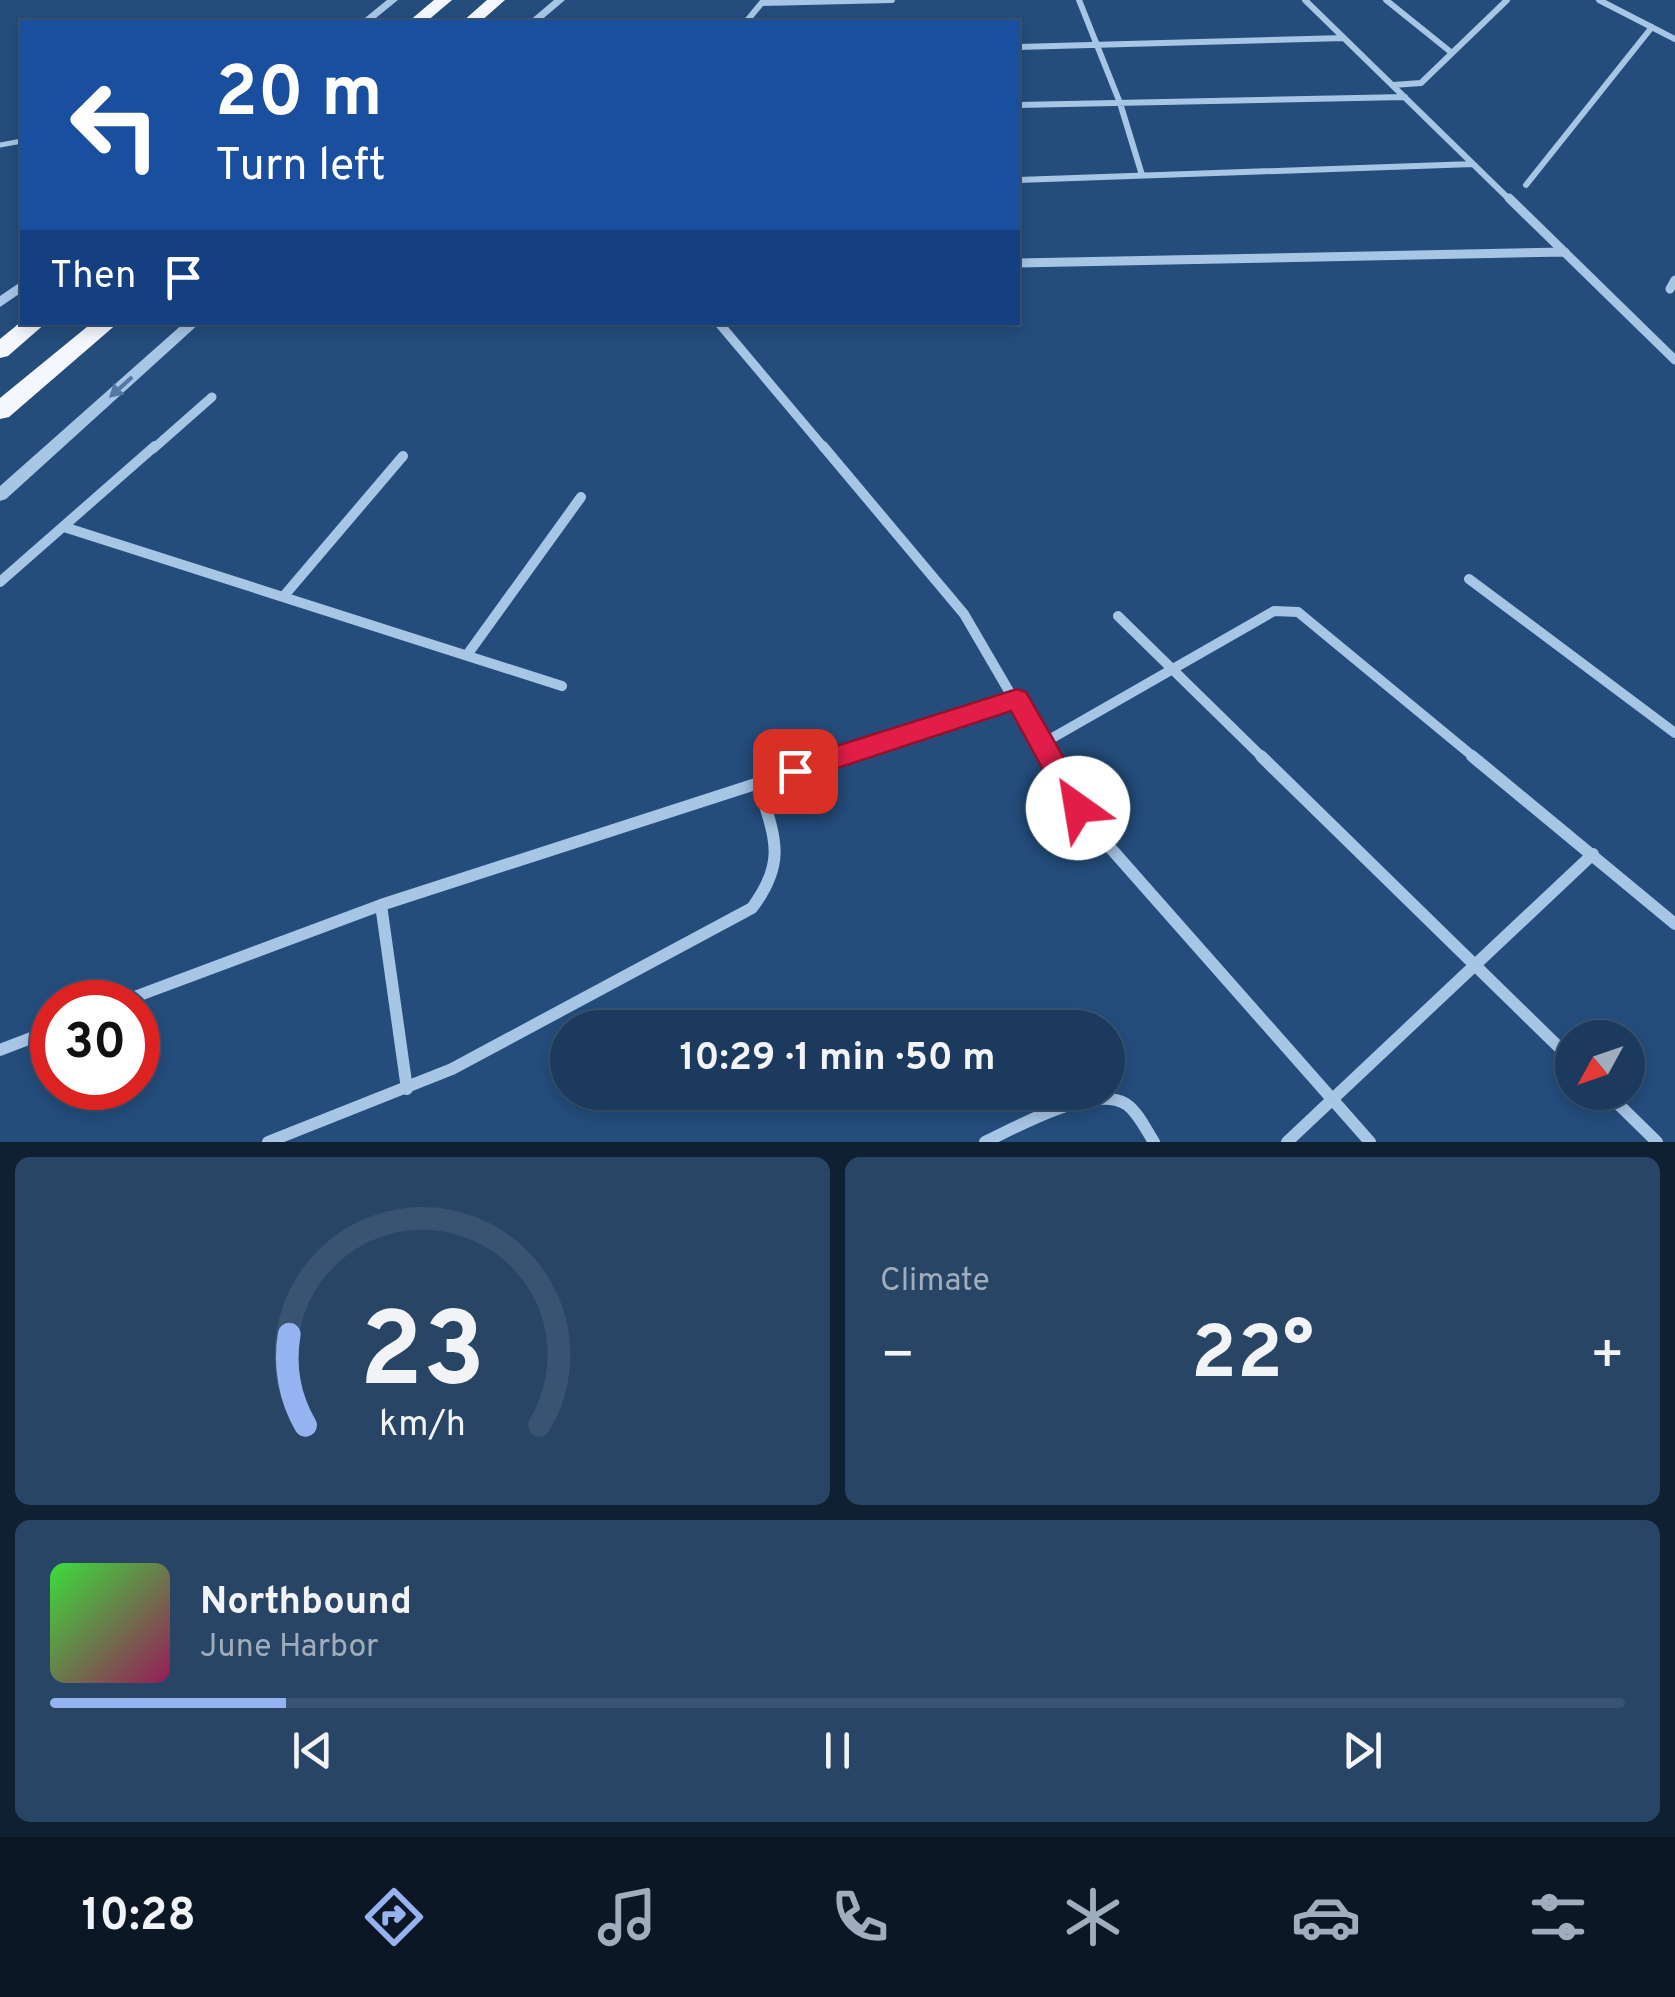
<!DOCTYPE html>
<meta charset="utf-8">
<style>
:root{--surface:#1b3a5d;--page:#284566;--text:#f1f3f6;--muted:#a0adbc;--line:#395472;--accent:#95b2f1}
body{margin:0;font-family:Overpass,sans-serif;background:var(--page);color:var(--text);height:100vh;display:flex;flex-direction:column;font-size:38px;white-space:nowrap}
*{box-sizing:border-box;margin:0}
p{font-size:32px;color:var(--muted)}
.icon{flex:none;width:55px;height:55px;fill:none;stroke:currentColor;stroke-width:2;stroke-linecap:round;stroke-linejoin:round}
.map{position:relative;height:1142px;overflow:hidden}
.drawer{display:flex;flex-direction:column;gap:15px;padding:15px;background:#0f2033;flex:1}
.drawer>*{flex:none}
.guide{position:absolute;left:20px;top:20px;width:1000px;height:305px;border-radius:0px;box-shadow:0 5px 15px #0003,0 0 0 2px var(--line);background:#1a4fa0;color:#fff;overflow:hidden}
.needle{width:65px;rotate:230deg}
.buttons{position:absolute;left:1555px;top:1020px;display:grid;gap:20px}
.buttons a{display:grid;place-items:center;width:90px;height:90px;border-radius:50%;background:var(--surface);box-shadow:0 5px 15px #0003,0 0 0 2px var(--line);font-size:50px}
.speed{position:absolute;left:30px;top:980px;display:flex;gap:20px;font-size:50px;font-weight:700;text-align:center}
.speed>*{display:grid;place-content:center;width:130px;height:130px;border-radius:50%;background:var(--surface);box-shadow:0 5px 15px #0003,0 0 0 2px var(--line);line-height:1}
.speed .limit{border:15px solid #d22;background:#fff;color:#111}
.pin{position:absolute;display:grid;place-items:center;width:85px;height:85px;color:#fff;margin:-42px;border-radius:20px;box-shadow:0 5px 15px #0006}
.me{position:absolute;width:110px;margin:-55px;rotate:328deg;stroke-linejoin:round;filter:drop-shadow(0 0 8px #0008)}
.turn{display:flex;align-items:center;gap:35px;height:210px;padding:0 30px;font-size:45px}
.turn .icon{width:130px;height:130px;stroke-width:2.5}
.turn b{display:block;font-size:70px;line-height:85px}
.then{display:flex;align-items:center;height:95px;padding:0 30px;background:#0003;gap:20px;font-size:38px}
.big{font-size:75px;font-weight:700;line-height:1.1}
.drawer .widget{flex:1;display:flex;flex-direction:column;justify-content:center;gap:15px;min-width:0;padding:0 35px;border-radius:15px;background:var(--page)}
.drawer .dial{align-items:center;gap:0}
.dial svg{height:260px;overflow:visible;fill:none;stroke:var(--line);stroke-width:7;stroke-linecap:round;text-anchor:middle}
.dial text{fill:var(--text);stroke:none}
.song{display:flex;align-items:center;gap:30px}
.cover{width:120px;height:120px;border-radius:15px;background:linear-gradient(135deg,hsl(120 70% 55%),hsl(330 70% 35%))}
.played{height:10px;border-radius:5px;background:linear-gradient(90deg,var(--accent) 15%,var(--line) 15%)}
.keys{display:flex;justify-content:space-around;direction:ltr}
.heat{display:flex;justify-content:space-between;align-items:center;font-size:55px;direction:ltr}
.drawer .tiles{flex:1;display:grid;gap:15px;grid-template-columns:1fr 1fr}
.widget:last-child{grid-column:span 2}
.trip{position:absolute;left:550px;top:1010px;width:575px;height:100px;border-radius:50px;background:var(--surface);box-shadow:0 5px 15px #0003,0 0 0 2px var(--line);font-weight:700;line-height:100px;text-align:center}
.tabs{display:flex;height:160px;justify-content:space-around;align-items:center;background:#0b1725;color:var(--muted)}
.tabs .icon{width:70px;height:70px}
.tabs .active{color:var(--accent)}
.tabs b{font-size:45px;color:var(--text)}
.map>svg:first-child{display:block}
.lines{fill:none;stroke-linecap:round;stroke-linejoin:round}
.service{stroke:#a7c5e5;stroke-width:5}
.minor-far3{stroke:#a7c5e5;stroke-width:6}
.minor-far2{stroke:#a7c5e5;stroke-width:9}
.minor-far1{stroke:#a7c5e5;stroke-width:10}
.minor{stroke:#a7c5e5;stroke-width:12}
.tertiary{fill:#a7c5e5;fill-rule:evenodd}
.trunk{fill:#f4f8fe;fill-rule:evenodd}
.oneway{fill:#5277a1}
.route{fill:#e11d48;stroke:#92132f;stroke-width:2.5}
</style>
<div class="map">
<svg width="1675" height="1142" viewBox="0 0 1675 1142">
<rect width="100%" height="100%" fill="#244d7c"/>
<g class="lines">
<path class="service" d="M0 145 22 141"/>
<path class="minor-far3" d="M1079 0 1120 103 1142 175
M1305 0 1511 201
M1386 0 1452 53
M1599 0 1675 39
M762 3 892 0
M746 22 764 0
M1018 47 1344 38
M1393 85 1421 83 1507 0
M1018 105 1405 97
M1018 180 1473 164
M1526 185 1652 27"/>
<path class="minor-far2" d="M1509 198 1675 360
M1018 263 1565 252
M1670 289 1675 280
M718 322 825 449
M153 449 212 397"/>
<path class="minor-far1" d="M823 446 964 614 1048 758
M64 527 562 686
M1469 579 1675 733
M0 582 155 446
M283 597 403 456
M1118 616 1263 758
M467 655 581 497
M1040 745 1274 611 1298 612 1475 758
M835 758 1017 699"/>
<path class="minor" d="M1047 756 1065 790 1092 827 1370 1142
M1261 756 1572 1060
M1472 756 1675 924
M381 905 407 1089
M121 1002 381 905 842 756
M0 1050 52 1030
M1606 1092 1657 1142
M268 1142 452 1069 752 908C788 860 774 836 758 783
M985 1142C1017 1127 1092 1084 1126 1104 1138 1112 1146 1130 1154 1142
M1287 1142 1593 854"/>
<path class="tertiary" d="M387 0H398L371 22H360Z
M554 0H565L539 22H528Z
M22 281V292L0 307V296Z
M185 322H201L6 499 0 501V486Z"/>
<path class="trunk" d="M434 0H452L426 22H408Z
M487 0H505L480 22H462Z
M22 321 47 322 8 356 0 358V339Z
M93 322H119L9 417 0 419V398Z"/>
</g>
<defs><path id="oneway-solid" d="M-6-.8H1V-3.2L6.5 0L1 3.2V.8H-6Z" transform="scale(2.5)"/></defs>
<use class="oneway" href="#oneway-solid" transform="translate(121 387) rotate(138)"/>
<path class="route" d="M1017 689 1026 692 1088 800 1092 808 1088 817 1078 820 1069 817 1011 711 795 782 786 779 782 771 786 763 795 759Z"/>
</svg>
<div class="buttons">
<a><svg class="needle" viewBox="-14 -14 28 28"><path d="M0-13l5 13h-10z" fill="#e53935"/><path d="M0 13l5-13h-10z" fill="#a0adbc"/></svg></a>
</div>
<div class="speed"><div class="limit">30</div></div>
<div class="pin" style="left:795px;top:771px;background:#d93025"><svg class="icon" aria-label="arrive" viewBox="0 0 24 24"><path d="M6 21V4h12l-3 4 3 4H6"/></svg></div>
<svg class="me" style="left:1078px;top:808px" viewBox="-20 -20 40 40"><circle r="19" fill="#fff"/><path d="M0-13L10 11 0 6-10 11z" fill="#e11d48"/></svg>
<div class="trip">10:29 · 1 min · 50 m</div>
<div class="guide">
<div class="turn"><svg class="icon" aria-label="left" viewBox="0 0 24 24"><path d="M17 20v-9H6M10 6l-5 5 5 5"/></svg><div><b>20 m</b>Turn left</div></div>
<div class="then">Then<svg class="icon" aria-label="arrive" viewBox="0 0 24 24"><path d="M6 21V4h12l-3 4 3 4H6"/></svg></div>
</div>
</div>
<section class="drawer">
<div class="tiles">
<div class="widget dial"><svg viewBox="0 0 100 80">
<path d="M14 69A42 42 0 1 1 86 69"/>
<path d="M14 69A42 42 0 0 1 9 41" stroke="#95b2f1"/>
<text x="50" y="56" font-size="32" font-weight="700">23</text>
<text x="50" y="72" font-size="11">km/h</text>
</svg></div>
<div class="widget"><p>Climate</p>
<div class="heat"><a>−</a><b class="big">22°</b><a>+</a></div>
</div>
<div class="widget">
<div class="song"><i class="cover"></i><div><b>Northbound</b><p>June Harbor</p></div></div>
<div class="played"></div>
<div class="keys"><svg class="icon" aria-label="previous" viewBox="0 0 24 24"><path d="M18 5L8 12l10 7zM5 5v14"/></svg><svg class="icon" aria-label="pause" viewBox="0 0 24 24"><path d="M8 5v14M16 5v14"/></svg><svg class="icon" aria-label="next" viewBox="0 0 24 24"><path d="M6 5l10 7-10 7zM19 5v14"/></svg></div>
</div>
</div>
</section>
<nav class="tabs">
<b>10:28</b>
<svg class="icon active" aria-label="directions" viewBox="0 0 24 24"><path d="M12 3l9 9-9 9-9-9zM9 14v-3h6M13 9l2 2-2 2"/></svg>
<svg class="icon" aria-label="music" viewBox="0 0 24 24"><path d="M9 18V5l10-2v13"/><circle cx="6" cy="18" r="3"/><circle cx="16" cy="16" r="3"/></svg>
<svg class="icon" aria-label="phone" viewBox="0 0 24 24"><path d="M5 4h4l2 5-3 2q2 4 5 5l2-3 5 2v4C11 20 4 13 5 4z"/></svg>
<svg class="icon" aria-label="climate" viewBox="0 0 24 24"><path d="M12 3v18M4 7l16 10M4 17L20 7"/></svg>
<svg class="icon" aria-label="car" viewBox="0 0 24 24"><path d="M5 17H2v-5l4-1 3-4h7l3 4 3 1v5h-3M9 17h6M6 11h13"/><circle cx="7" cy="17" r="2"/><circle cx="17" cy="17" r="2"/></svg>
<svg class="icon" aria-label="filters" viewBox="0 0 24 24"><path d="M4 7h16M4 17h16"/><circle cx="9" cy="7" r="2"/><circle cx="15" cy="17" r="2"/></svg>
</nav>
